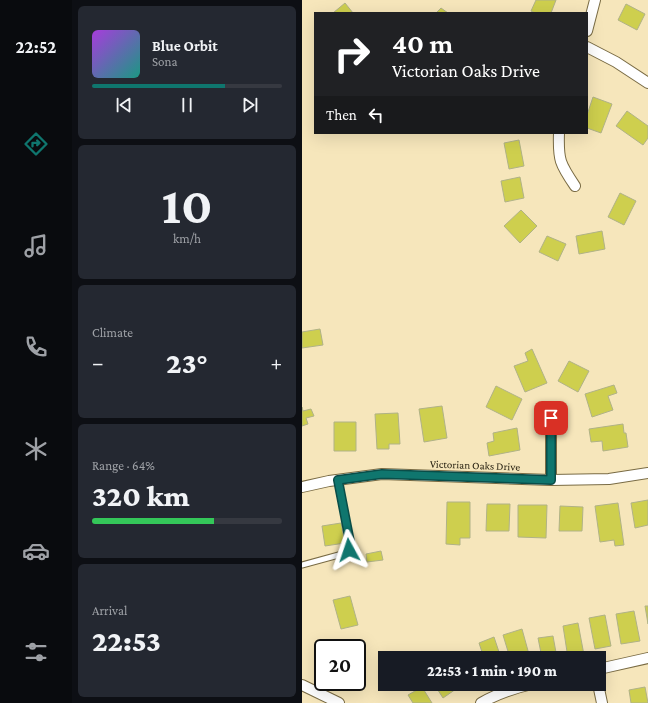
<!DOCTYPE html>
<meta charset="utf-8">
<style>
:root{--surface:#171b24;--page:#242831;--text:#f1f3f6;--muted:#9ea1a6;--line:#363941;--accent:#0f766e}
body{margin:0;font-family:"Crimson Pro",serif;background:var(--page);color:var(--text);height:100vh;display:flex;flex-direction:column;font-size:15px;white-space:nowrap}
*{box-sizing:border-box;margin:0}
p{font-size:13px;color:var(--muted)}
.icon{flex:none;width:22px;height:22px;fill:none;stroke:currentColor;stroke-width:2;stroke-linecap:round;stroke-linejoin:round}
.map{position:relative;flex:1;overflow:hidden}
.sheet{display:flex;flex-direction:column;gap:6px;padding:6px;background:#0d0f14;width:230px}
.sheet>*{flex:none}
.hud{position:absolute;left:12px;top:12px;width:274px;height:122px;border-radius:0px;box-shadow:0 4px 16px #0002;background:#202124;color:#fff;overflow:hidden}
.speed{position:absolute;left:12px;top:639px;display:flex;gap:8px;font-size:20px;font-weight:700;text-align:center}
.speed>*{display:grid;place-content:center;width:52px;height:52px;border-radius:50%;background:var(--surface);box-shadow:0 4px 16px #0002;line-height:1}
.speed .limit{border:2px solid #111;border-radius:6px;background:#fff;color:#111}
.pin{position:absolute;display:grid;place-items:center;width:34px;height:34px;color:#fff;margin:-17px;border-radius:8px;box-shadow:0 2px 6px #0006}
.me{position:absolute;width:44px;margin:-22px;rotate:355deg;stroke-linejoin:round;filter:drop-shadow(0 0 3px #0008)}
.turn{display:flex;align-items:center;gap:14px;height:84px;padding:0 12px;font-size:18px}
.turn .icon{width:52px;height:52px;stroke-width:2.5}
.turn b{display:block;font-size:28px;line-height:34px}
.then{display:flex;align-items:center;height:38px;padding:0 12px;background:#0003;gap:8px;font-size:15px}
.big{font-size:30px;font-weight:800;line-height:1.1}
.sheet .card{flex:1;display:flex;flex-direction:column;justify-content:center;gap:6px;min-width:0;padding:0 14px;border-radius:6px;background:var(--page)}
.sheet .dial{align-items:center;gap:0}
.dial b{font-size:52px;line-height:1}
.song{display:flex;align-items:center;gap:12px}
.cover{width:48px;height:48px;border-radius:6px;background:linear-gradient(135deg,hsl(280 70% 55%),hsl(170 70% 35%))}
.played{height:4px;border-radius:2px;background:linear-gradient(90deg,var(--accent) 70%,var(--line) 70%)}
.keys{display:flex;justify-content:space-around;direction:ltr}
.heat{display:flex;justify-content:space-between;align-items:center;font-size:22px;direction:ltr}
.charge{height:6px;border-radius:3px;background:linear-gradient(90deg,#34c759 64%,var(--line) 0)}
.trip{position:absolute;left:76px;top:651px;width:228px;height:40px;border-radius:0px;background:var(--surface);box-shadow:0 4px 16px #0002;font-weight:800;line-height:40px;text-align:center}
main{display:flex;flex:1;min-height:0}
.dock{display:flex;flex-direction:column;width:72px;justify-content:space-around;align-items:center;background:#090b0e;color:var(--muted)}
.dock .icon{width:28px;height:28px}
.dock .on{color:var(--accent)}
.dock b{font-size:18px;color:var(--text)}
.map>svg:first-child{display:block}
.building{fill:#cecf4e;stroke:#b0b287}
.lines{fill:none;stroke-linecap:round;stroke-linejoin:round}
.service-casing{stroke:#796b44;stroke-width:7}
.minor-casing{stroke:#796b44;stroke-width:12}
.service{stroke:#fff;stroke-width:5}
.minor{stroke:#fff;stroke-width:10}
.route-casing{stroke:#0a4d48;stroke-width:10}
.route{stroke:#0f766e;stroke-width:7}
.labels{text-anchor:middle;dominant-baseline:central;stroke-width:3;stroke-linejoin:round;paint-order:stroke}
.street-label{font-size:11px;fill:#272111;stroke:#f6e6bb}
</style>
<main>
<nav class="dock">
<b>22:52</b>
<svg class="icon on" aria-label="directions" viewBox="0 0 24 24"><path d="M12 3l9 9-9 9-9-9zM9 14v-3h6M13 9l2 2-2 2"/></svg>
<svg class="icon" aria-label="music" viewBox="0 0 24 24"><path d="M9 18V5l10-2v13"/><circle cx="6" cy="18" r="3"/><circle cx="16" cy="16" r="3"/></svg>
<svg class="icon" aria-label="phone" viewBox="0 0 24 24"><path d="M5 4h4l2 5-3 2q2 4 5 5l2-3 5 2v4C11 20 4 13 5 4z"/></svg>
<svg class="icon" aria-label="climate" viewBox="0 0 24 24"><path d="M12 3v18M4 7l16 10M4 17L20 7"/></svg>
<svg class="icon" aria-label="car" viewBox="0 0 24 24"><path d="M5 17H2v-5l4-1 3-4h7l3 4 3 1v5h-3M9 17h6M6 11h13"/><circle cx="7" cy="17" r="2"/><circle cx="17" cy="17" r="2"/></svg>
<svg class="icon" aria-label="filters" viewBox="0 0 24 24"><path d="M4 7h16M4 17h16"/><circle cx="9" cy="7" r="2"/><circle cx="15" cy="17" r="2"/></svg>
</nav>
<section class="sheet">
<div class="card">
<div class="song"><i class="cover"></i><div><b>Blue Orbit</b><p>Sona</p></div></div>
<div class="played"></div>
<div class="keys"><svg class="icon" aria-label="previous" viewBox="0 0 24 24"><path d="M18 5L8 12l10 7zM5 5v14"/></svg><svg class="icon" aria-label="pause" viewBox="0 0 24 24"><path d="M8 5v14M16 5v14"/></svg><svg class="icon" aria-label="next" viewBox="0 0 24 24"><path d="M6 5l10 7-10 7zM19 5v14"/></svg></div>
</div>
<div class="card dial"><b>10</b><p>km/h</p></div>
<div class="card"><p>Climate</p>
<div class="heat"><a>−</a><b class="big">23°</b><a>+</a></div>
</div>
<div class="card"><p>Range · 64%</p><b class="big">320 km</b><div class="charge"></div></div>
<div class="card"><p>Arrival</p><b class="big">22:53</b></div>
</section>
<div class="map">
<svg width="346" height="703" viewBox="0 0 346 703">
<rect width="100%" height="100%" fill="#f6e6bb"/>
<path class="building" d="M234 0H254L249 13H233L229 11Z
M43 3 51 13H31Z
M324 4 343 14 335 30 316 20Z
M139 8 146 13H134Z
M291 97 310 104 299 133 285 128V115Z
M325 111 346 126V138L341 145 314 126Z
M217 140 222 166 207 169 202 143Z
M218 177 222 198 203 202 199 181Z
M318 193 334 201 322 225 306 217Z
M219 210 235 226 218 243 202 226Z
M300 231 303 249 277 254 274 236Z
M245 236 264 244 256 261 237 252Z
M18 329 21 345 0 348V332Z
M230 349 245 383 223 392 212 366 226 361 223 353Z
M267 361 287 371 276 392 256 381Z
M312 385 315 393 306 396 311 410 290 417 283 394Z
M194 386 220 399 210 420 184 407Z
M140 406 145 438 122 442 117 409Z
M0 407 1 411 9 409 12 416 4 418 6 424 0 426Z
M96 413 98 444H87V449H75L73 414Z
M32 422H54V451H32Z
M321 424 322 433H324L326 447 301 451 300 441 289 442 287 429Z
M215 428 218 450 187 456 185 443 192 441 191 433Z
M346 500V525L333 528 329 503Z
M145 502H168V538H158V545L144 544Z
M316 503 322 545 313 546 312 540 298 542 293 506Z
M185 504H208L207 531H184Z
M216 505H245L244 538 216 537Z
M258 506 281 507 280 531H257Z
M39 523 43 543 23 546 20 526Z
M79 551 81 560 65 562 64 554Z
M48 596 56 625 39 629 31 600Z
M343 606H346V624Z
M332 611 338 641 319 644 314 614Z
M303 615 309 646 293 649 287 618Z
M276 623 282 655 266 658 261 626Z
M220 629 228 658H208L201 635Z
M251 636 255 658H240L236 638Z
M192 637 199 658H182L177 643Z
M132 684H151L154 689 141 698Z
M120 687 130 703H111L106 695Z
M343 687 346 703H329L327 690Z"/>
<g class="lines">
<defs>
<path id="service" d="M0 565 44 553 47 550 48 542 36 480"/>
<path id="minor" d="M285 31 293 0
M285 47 314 62 346 83
M257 133C256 160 258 164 273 186
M249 418V480
M0 487 27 481 80 474 249 480 307 479 346 473
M297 669 346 658
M296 684 300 703
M0 685 37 703
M179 703C195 694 212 688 230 684"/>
</defs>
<use href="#service" class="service-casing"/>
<use href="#minor" class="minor-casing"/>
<use href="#service" class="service"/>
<use href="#minor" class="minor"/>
</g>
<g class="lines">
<defs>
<path id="route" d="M47 550 48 542 36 480 80 474 249 480V418"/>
</defs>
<use href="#route" class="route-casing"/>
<use href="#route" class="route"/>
</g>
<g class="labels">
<g class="street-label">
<text transform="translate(173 465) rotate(2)">Victorian Oaks Drive</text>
</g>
</g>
</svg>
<div class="speed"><div class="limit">20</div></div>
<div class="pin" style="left:249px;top:418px;background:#d93025"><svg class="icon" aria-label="arrive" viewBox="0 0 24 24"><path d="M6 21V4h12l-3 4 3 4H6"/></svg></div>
<svg class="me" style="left:47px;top:550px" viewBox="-20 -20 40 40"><path d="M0-17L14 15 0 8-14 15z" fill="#0f766e" stroke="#fff" stroke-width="4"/></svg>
<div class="trip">22:53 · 1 min · 190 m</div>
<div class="hud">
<div class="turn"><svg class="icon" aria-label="right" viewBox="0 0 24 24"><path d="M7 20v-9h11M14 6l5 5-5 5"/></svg><div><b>40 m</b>Victorian Oaks Drive</div></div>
<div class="then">Then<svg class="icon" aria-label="left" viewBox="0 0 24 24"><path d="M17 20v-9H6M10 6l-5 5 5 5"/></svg></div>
</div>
</div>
</main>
